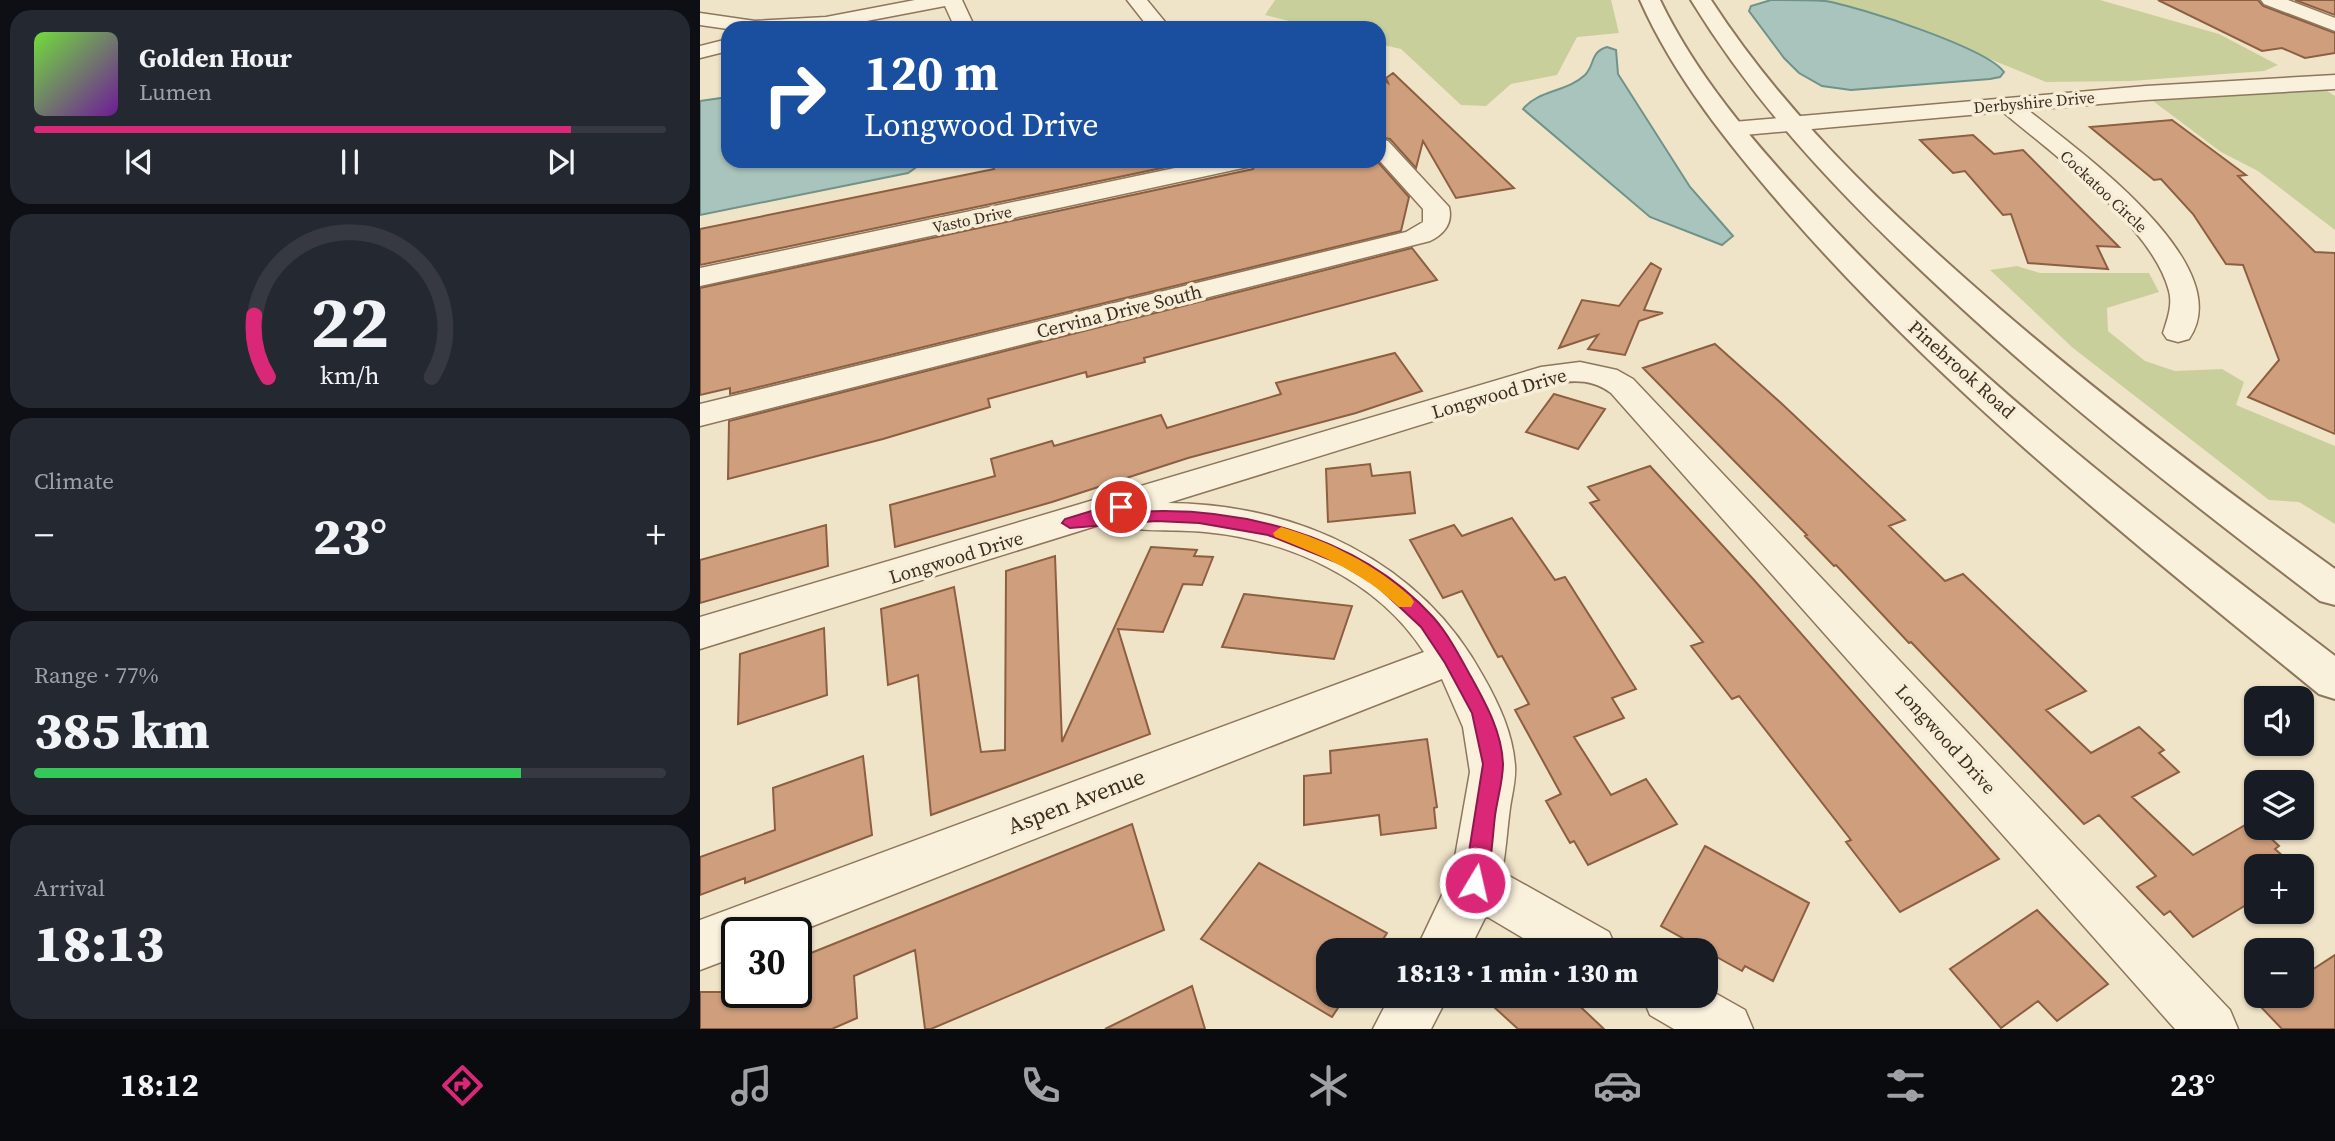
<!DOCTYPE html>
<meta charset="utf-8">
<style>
:root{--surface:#171b24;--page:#242831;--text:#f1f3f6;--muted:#9ea1a6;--line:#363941;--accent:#db2777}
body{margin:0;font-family:"Source Serif 4",serif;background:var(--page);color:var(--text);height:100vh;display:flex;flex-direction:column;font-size:26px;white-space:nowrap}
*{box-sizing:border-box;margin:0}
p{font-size:23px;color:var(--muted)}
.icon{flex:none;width:38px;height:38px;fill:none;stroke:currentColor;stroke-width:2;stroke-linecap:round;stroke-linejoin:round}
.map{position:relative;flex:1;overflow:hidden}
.side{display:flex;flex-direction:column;gap:10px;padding:10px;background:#0d0f14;width:700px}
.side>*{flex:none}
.guide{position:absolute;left:21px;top:21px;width:665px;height:147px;border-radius:21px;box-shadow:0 2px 5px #0004;background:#1a4fa0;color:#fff;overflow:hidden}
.tools{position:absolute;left:1544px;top:686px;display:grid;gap:14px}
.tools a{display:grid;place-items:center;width:70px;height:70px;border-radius:14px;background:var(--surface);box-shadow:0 2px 5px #0004;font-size:35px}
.speed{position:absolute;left:21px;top:917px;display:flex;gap:14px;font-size:35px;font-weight:700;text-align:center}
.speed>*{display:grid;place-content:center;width:91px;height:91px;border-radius:50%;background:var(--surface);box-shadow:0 2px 5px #0004;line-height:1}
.speed .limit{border:4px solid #111;border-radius:10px;background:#fff;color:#111}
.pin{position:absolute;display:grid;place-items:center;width:60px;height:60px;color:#fff;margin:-30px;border:4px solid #fff;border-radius:50%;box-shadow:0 2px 7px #0007}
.me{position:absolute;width:77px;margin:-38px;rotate:9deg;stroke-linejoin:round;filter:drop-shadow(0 0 5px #0008)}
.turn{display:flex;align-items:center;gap:24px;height:147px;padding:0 28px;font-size:32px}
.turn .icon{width:91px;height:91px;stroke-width:2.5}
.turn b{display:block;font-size:49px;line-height:60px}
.big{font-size:52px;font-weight:800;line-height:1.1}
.side .widget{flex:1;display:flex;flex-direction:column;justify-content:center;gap:10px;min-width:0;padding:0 24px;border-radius:21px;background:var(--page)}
.side .dial{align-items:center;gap:0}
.dial svg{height:182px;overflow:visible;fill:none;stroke:var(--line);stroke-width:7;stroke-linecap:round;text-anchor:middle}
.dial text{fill:var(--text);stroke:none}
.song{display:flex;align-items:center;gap:21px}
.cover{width:84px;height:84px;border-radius:10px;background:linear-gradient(135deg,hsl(100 70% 55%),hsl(280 70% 35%))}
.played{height:7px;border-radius:4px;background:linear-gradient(90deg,var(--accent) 85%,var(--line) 85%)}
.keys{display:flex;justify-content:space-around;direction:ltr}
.heat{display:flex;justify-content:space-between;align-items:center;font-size:38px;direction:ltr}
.charge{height:10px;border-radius:5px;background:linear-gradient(90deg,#34c759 77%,var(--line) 0)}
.trip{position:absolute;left:616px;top:938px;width:402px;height:70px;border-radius:21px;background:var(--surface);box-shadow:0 2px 5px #0004;font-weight:800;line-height:70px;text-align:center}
.dock{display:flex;height:112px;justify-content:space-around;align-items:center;background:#090b0e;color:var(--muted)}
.dock .icon{width:49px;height:49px}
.dock .on{color:var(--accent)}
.dock b{font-size:32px;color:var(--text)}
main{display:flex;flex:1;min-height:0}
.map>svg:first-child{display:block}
.green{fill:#c9cf9b}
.water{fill:#a9c4bc;stroke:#6f938a;stroke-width:2}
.building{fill:#cf9f7d;stroke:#8d5f41;stroke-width:2}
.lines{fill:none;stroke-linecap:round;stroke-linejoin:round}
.minor-casing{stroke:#8d765c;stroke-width:3}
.tertiary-casing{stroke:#8d765c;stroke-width:4}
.minor{fill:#faf1dc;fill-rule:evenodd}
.tertiary{fill:#faf1dc;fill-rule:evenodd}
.route{fill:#db2777;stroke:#8e194d;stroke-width:2}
.slow{fill:#f59e0b}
.labels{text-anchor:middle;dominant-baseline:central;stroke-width:7;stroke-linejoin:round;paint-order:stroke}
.far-street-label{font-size:16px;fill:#3d2e20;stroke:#f7eed8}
.street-label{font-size:19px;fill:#3d2e20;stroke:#f7eed8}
.near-street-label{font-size:23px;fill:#3d2e20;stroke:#f7eed8}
</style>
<main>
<section class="side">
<div class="widget">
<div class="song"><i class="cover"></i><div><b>Golden Hour</b><p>Lumen</p></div></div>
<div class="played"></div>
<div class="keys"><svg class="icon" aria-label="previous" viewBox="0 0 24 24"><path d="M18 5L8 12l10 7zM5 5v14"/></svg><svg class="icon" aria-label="pause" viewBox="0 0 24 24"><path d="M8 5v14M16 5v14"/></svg><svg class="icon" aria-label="next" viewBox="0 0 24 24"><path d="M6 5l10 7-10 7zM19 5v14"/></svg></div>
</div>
<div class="widget dial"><svg viewBox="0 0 100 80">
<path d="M14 69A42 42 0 1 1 86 69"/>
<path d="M14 69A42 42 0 0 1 8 42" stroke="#db2777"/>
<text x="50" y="56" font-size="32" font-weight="700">22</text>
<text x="50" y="72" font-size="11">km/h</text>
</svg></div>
<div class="widget"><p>Climate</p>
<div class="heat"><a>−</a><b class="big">23°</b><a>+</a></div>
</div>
<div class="widget"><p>Range · 77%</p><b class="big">385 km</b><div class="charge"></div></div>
<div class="widget"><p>Arrival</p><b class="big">18:13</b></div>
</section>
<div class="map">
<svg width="1635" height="1029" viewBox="0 0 1635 1029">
<rect width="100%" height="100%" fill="#f0e4c8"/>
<path class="green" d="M575 0H911L919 33 877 37 857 75 811 84 786 106 761 105 701 49 679 44V28H617L565 15Z
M1116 0H1400L1519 34 1578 65 1564 71 1431 81 1346 82 1201 23Z
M1624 89 1635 96V230L1558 171 1521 152 1453 101Z
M1317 266 1340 273H1449L1459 292 1407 308 1408 331 1445 361 1475 371 1522 369 1544 382 1536 405 1635 446V524L1599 502 1569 500 1373 348 1290 270Z"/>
<path class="water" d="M1071 0C1089 0 1107 0 1125 1 1157 6 1287 48 1304 72L1300 77 1290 79 1151 90 1122 86 1099 73 1084 58 1049 11 1051 6Z
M907 47 916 50 918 74 990 187 1033 236 1022 245 950 217 823 109C838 90 867 92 885 75 895 65 890 52 907 47Z
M28 97V161H225L208 173 0 215V101Z"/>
<path class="building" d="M1458 0H1558L1563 6 1635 33V53L1605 58 1582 48 1562 51Z
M1595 0H1635V15Z
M693 73 814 188 756 198 723 141 716 168 690 139 679 137V77L688 83 686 78Z
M1472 120 1546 175 1538 176 1615 252 1635 253V434L1548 397 1579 360 1543 265 1526 264 1493 214 1461 179 1454 180 1390 127Z
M1273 135 1294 154 1323 150 1419 247 1397 246 1408 269 1328 263 1311 214 1303 215 1265 171 1253 173 1220 140Z
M289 161H495L0 265V229L294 169Z
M558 161H677L709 197 701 231 30 394V388L0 395V288L553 169Z
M712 248 737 280 444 358 445 362 387 377 386 372 288 399 290 407 183 439 28 479 29 421Z
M951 263 961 269 944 310 963 313 939 321 925 355 888 349 898 335 859 348 882 300 919 306Z
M1015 344 1081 403 1205 520 1189 526 1245 581 1263 574 1386 691 1346 710 1391 753 1439 727 1464 750 1459 753 1479 772 1432 797 1493 855 1552 821 1556 828H1560L1579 846 1575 849 1594 866H1556V899L1493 937 1470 911 1464 915 1437 887 1456 876 1399 815 1384 824 1211 642 1209 643 1136 565 1134 566 1105 536 1107 535 943 368Z
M695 353 722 391 656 413 488 458 352 502 195 547 190 505 295 476 291 459 352 441 354 446 461 415 467 428 581 394 576 383Z
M854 394 905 409 878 449 826 432Z
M670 464 672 476 710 472 715 513 628 522 626 469Z
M950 466 1054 580 1299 859 1200 912 1146 842 1151 840 1039 696 1032 699 991 646 1003 642 890 503 899 500 888 487Z
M812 518 855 580 865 577 936 689 912 698 924 718 874 737 911 795 946 779 977 824 888 865 874 841 870 843 846 801 861 794 815 710 829 704 802 656 798 657 762 591 743 598 710 540 754 525 762 536Z
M126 525 128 566 0 603V560Z
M451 547 497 550 494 556 513 557 502 585 483 584 463 632 418 629 450 734 231 815 218 675 188 685 181 609 254 587 281 752 305 750 306 571 355 556 362 742Z
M544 594 652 606 634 659 522 647Z
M124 628 127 695 38 724 40 654Z
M727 739 737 807 734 808 736 828 681 835 679 815 604 825V776L631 773 630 751Z
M163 756 172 835 45 883V878L0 895V857L75 830 73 788Z
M432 824 464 930 231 1029H225L215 950 154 976 157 1018 132 1029H0V992H96V959Z
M1005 846 1109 903 1073 981 1045 966 1042 971 961 926Z
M559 863 687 933 676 950H628V996H646L632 1017 501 939Z
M1337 910 1408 984 1357 1021 1338 1001 1301 1028 1250 969Z
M1635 955V1029H1582L1559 1005 1573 996H1601V977Z
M492 986 505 1029H405Z
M782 996H869L904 1029H818Z"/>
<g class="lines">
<defs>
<path id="minor" d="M215 0H262L275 28H255L245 6 130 28 28 29 0 25V13L55 21 126 17Z
M427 0H447L470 28H449Z
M1561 0H1588L1635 18V31L1564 4Z
M28 39V51L0 58V46Z
M1635 75V89L1446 100 1328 110C1378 150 1540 265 1489 339L1478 342 1467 339 1463 333C1467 320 1473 305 1469 291 1452 226 1354 155 1303 112L1033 136 1025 134 1021 129 1025 124 1033 122 1446 86Z
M679 139 688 141 749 207C753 223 744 234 730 241L0 426V404L706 232 723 222V209L679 160Z
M508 161H555L552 166 543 168 0 286V268Z
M880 362 917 370 933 379 1530 1010 1538 1029H1475L911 393C893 380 877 380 856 383L468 503C597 504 721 561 783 676 799 704 813 734 815 766 816 780 812 794 810 808 807 830 806 851 802 872L909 932 917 950H843L786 916 769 950H716L752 874 770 772 763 727 742 679 95 933H37V956L0 970V920L724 652C677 579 589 540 505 532 476 529 443 533 415 525L412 521 0 649V617L841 367Z
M1006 988 1045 1010 1053 1029H974L950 1015 942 996H1006Z
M690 996H748L731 1029H673Z"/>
<path id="tertiary" d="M940 0H960C996 75 1051 139 1107 200 1263 372 1451 515 1635 656V699L1619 694C1434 543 1244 392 1087 212 1031 147 975 79 940 0Z
M991 0H1011C1081 108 1172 196 1268 281 1384 384 1508 478 1635 569V605L1620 601C1495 506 1371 409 1255 302 1155 210 1062 116 991 0Z"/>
</defs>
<use href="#minor" class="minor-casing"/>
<use href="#tertiary" class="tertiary-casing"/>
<use href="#minor" class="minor"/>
<use href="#tertiary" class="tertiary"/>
</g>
<path class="route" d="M421 502 429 507 421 513C530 503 657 533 733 617 748 634 759 655 770 675 785 702 802 732 803 764 803 781 797 800 795 816 792 840 792 868 782 890L775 892 767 890 764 883 783 764 772 713 745 663 721 627 676 585 641 564 568 535 499 523 456 521 370 528 362 523 365 519Z"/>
<path class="slow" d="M581 527C629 541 674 564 711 597L714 602 711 607H699C661 571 623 556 575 537L573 533Z"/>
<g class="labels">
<g class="far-street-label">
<text transform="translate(1334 102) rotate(-5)">Derbyshire Drive</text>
<text transform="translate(1404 191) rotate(43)">Cockatoo Circle</text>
<text transform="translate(272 219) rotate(-12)">Vasto Drive</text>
</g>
<g class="street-label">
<text transform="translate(419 311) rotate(-14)">Cervina Drive South</text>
<text transform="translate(1262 369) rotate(42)">Pinebrook Road</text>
<text transform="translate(799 393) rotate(-16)">Longwood Drive</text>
<text transform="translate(256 557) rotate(-17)">Longwood Drive</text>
<text transform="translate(1246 739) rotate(48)">Longwood Drive</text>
</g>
<g class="near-street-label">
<text transform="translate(376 801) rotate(-21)">Aspen Avenue</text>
</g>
</g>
</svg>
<div class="tools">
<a><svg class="icon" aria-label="sound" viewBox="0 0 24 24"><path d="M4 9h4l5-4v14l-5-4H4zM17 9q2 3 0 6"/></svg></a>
<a><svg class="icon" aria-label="layers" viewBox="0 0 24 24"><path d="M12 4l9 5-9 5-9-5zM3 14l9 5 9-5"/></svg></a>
<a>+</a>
<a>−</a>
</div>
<div class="speed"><div class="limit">30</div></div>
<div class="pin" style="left:421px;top:507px;background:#d93025"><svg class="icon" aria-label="arrive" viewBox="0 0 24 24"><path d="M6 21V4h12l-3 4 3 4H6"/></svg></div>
<svg class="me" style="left:775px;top:883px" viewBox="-20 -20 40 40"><circle r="17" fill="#db2777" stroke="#fff" stroke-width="3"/><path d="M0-11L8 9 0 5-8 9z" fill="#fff"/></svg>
<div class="trip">18:13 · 1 min · 130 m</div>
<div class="guide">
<div class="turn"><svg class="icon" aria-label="right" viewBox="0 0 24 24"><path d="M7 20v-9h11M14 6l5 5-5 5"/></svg><div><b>120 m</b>Longwood Drive</div></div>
</div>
</div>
</main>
<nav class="dock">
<b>18:12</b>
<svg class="icon on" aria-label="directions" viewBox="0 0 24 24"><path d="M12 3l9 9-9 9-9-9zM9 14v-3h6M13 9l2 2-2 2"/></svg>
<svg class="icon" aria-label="music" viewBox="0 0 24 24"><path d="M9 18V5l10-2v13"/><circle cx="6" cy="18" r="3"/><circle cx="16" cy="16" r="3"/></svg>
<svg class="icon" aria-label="phone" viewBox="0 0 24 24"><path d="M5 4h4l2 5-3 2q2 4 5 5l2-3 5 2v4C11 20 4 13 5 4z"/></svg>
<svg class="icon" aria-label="climate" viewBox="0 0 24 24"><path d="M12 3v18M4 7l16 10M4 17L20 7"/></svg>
<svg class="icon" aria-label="car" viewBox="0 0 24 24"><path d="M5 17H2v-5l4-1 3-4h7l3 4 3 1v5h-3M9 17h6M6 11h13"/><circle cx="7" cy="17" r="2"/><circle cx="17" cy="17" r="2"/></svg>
<svg class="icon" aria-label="filters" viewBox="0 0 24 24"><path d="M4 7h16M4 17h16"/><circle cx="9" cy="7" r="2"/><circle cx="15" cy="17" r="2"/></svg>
<b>23°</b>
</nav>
